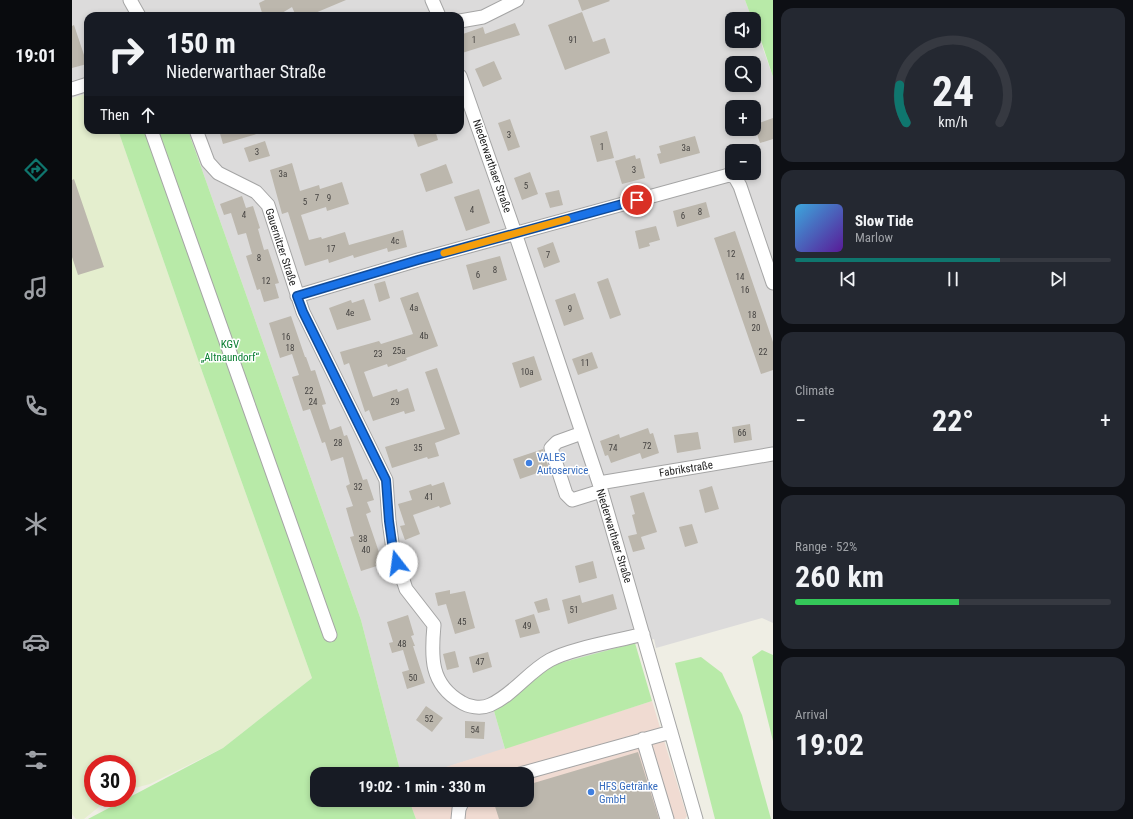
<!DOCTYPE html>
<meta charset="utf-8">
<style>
:root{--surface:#171b24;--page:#242831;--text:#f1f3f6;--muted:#9ea1a6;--line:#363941;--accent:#0f766e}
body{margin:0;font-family:"Roboto Condensed",sans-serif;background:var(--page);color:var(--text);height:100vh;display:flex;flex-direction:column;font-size:15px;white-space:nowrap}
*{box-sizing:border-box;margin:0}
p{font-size:13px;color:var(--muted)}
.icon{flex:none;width:22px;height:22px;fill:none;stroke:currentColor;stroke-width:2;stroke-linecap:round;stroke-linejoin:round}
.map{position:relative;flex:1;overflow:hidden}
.sheet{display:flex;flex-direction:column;gap:8px;padding:8px;background:#0d0f14;width:360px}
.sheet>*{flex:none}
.hud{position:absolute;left:12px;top:12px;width:380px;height:122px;border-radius:12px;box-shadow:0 2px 6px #0003;background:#171b24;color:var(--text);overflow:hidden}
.tools{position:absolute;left:653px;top:12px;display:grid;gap:8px}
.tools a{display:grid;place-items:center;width:36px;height:36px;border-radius:8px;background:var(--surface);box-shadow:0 2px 6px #0003;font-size:20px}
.speed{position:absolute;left:12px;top:755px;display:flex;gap:8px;font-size:20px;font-weight:700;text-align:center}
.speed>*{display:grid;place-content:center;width:52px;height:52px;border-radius:50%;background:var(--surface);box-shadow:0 2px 6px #0003;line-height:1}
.speed .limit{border:6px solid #d22;background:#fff;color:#111}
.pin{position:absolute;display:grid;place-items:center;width:34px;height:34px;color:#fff;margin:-17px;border:2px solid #fff;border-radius:50%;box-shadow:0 1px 4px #0007}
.me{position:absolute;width:44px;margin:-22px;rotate:345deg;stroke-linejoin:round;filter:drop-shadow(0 0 3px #0008)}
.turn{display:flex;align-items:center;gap:14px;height:84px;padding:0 16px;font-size:18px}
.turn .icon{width:52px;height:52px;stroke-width:2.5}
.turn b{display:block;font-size:28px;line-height:34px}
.then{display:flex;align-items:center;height:38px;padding:0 16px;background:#0003;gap:8px;font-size:15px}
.big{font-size:30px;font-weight:700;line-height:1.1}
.sheet .tile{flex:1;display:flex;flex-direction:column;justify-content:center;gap:6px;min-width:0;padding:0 14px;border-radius:12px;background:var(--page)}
.sheet .dial{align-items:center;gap:0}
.dial svg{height:104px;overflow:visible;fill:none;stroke:var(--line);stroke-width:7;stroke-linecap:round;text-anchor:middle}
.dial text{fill:var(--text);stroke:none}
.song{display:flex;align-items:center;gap:12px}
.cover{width:48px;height:48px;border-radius:6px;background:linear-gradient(135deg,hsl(200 70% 55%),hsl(270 70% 35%))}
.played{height:4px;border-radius:2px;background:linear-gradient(90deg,var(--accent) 65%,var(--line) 65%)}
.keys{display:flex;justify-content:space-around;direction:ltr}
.heat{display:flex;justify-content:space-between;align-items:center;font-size:22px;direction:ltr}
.charge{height:6px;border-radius:3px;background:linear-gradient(90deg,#34c759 52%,var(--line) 0)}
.trip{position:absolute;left:238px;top:767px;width:224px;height:40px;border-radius:12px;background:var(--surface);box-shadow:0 2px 6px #0003;font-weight:700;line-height:40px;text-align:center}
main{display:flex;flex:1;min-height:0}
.tabs{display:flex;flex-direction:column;width:72px;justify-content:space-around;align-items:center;background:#090b0e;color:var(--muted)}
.tabs .icon{width:28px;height:28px}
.tabs .current{color:var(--accent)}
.tabs b{font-size:18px;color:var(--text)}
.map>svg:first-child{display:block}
.residential{fill:#dcdbdb;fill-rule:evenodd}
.commercial{fill:#f0dbd2}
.farmland{fill:#e4eece}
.grass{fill:#b8eaa8}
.building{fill:#bcb7ad}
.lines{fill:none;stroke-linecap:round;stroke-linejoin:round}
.minor-casing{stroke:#a5a5a5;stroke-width:15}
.minor{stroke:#fff;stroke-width:13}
.route-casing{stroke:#114b97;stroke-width:10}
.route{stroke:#1a73e8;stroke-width:7}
.slow{stroke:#f59e0b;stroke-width:7}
.shop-dot{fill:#3f7fe0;stroke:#fff;stroke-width:1.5}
.labels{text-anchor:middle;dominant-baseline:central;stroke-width:3;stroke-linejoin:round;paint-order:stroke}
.number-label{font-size:9px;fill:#464442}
.street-label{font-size:11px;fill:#1e1e1e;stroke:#fff}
.park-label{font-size:11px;fill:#097e31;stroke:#fff}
.shop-label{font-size:11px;fill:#366cbe;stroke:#fff;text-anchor:start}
</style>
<main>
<nav class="tabs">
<b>19:01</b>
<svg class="icon current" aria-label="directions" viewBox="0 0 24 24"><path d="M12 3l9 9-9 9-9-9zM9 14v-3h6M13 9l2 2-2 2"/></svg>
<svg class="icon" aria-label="music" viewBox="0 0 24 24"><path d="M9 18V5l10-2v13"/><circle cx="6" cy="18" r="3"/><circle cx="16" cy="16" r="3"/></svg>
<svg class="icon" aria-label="phone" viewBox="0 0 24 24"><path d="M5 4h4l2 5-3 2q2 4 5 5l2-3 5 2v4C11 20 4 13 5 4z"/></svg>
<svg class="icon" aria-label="climate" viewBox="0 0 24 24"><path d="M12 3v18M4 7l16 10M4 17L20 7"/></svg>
<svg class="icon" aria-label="car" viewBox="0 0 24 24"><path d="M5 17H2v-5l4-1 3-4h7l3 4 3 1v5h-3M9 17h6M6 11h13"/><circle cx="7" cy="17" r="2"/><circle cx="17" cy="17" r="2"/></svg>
<svg class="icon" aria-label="filters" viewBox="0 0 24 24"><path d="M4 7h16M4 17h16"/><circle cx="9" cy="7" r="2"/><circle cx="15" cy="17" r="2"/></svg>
</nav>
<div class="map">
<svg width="701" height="819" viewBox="0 0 701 819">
<rect width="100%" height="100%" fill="#efeee4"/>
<path class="residential" d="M0 0H673L680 19H660V41H682V23L701 77V623L690 618 584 648 582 639 477 666 422 711 433 749 352 774H329L289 620 116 130H388V16H16V93L0 98ZM660 63H682V85H660ZM660 107H682V129H660ZM660 151H682V173H660Z"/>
<path class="commercial" d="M580 701 615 816 613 819H344L337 800H455V774H352Z"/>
<path class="farmland" d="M16 93V130H46L131 374 240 678 151 748 78 784 55 790V764H21V798H38L12 819H4L0 814V98Z"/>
<path class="grass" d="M673 0H701V77L682 19H680Z
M46 130H116L289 620 329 774H245V800H337L344 819H16L151 748 240 678 131 374Z
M563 643 580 701 433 749 422 711 477 666Z
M690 650 701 655V741L680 657Z
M629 657 650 673 670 715 699 819H643L603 663Z"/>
<path class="building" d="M193 0H274L236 16H224L220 7 205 16H191L187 3Z
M506 0H537L538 1 510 11Z
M510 12 521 42 533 38 538 53 493 70 476 25Z
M443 23 448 35 390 53 388 35 411 27 413 34Z
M2 25 15 64 0 68V26Z
M422 61 430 79 411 87 403 69Z
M701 118V139L688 143 682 125Z
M438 119 448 147 436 151 426 123Z
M147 130H187L188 133 151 144Z
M340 130H363L366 140 346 147Z
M535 131 542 158 525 162 518 136Z
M623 136 628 153 588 164 585 154 589 153 587 146Z
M193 141 198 156 177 162 172 148Z
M563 155 564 159 568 158 573 178 550 184 543 161Z
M220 163 228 191 247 185 248 189 270 182 277 204 255 211 254 207 229 215 237 240 249 237 250 239 273 232 277 245 331 230 335 247 316 252 315 248 282 258 281 255 257 263 256 259 233 266 216 212 210 214 198 170Z
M374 164 381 183 354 192 348 174Z
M458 172 466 194 450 200 442 178Z
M2 179 32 267 6 275 0 257V180Z
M407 189 418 223 394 231 382 197Z
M487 190 491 205 478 208 473 193Z
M170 196 174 208 181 206 188 228 186 229 192 250 196 249 207 283 203 284 207 298 192 302 188 289 185 290 174 256 180 254 174 233 166 235 159 213 152 215 148 204Z
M634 202 638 217 605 227 601 211Z
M584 226 588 240 577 243 578 246 567 249 563 231Z
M663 231 701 342V370L689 374 642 238Z
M481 242 488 262 472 268 465 248Z
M428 256 435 280 401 290 394 265Z
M536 278 549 315 538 319 525 282Z
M313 281 318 298 307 302 302 284Z
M346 292 366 346 334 358 335 360 316 367 315 364 292 372 301 397 325 389 326 392 336 388 343 411 333 414 332 411 301 421 297 410 293 412 277 363 272 365 268 352 307 341 309 344 341 334 328 298Z
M503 293 512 319 492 326 483 300Z
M292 299 299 320 265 330 257 308 279 300 280 303Z
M219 316 233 357H234L239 371 243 370 254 404 250 405 258 430 269 426 272 436 275 435 291 480 295 479 302 500 295 502 299 512 294 514 311 564 289 571 278 537 282 536 274 508 281 506 274 486 278 484 271 457 259 461 253 442 250 443 238 409 231 411 220 377 227 375 220 354 208 358 197 323Z
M520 352 526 368 506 375 500 359Z
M462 356 470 380 448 388 440 363Z
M365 368 388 434 363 443 367 456 356 459 355 457 320 468 313 447 373 429 353 372Z
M678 424 680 440 662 443 660 427Z
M576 428 578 434 581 433 587 453 570 459 568 453 539 463 536 455 533 456 528 441 547 434 548 438Z
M626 432 629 449 605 453 602 435Z
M471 449 477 469 448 479 441 459Z
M372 482 379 504 368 508 367 506 341 515 348 534 333 540 328 526 333 525 326 504 340 500 337 491 359 484 360 486Z
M640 486 647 509 633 513 627 490Z
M572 492 585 532 569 537 573 549 561 552 556 536 565 534 560 515 563 514 558 496Z
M620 524 626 543 613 547 607 527Z
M521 561 525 578 507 583 503 566Z
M378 590V594L393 591 403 628 383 634 374 604 366 606 363 593Z
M541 594 545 609 496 624 490 600 508 595 510 603Z
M475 598 478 610 466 613 462 602Z
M462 614 468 633 448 638 443 620Z
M336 615 342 635 339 636 343 646H341L353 683 335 689 330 672 337 670 331 650 320 653 317 643 321 642 315 622Z
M383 651 387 667 375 670 371 654Z
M416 652 420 667 401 673 397 657Z
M354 706 371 718 360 732 344 720Z
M393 721 413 722 412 739 393 738Z
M566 752 587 819H427L421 800H455V785Z"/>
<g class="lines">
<defs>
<path id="minor" d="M58 0 67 16
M360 0 367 16
M388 21 411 17 445 0
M388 76 443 233 527 483 624 819
M0 89 16 84
M79 130 258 635
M124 130 136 162 146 173 184 192 196 205 231 312 314 480 317 521 321 550 334 589 362 625C359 657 358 684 389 702 396 707 409 709 418 705 441 695 456 672 478 660 500 648 546 641 571 634
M225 296 346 260 657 175 663 177 668 186 701 283
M510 433 485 442 479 448 494 494 500 500 529 491
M527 483 701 454
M571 739 595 819
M448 774 599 732
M386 819 387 809 391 800"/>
</defs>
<use href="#minor" class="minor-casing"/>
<use href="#minor" class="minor"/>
</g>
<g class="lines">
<defs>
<path id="route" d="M325 563 321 550 317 521 314 480 231 312 225 296 346 260 565 200"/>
</defs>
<use href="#route" class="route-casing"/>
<use href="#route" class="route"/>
<path class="slow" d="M372 253 495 219"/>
</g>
<g class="shop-dot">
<circle cx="457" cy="463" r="4"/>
<circle cx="519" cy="792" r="4"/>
</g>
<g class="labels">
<g class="number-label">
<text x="402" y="40">1</text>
<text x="501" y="40">91</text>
<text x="437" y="135">3</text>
<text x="530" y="147">1</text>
<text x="614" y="148">3a</text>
<text x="185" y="152">3</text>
<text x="562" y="170">3</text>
<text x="211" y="174">3a</text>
<text x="454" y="186">5</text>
<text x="245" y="198">7</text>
<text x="257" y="198">9</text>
<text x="233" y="202">5</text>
<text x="400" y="210">4</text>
<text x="628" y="212">8</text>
<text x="172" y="215">4</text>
<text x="611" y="216">6</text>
<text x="323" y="241">4c</text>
<text x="259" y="249">17</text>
<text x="659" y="254">12</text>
<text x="476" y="255">7</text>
<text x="187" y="258">8</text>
<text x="423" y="270">8</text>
<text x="406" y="275">6</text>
<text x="668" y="277">14</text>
<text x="194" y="281">12</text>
<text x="673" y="290">16</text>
<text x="342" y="308">4a</text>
<text x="498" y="309">9</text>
<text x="278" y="313">4e</text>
<text x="680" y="315">18</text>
<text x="684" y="328">20</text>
<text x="352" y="336">4b</text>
<text x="214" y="337">16</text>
<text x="218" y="348">18</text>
<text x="327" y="351">25a</text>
<text x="691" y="352">22</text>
<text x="306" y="354">23</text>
<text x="513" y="363">11</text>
<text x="455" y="372">10a</text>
<text x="237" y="391">22</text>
<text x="241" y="402">24</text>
<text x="323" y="402">29</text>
<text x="670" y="433">66</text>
<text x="266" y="443">28</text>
<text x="575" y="446">72</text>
<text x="346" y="448">35</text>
<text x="541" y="448">74</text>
<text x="286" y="487">32</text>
<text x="357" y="497">41</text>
<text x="291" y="539">38</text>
<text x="294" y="550">40</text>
<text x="502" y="610">51</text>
<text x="390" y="622">45</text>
<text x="455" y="626">49</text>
<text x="330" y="644">48</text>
<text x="408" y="662">47</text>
<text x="341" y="678">50</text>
<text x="357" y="719">52</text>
<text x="403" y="730">54</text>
</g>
<g class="street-label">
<text transform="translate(420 166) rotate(71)">Niederwarthaer Straße</text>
<text transform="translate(209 247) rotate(72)">Gauernitzer Straße</text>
<text transform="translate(614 469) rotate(-9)">Fabrikstraße</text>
<text transform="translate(542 536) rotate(73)">Niederwarthaer Straße</text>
</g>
<g class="park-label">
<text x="158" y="344">KGV<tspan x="158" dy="13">„Altnaundorf“</tspan></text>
</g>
<g class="shop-label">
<text x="465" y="457">VALES<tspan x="465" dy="13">Autoservice</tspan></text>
<text x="527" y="786">HFS Getränke<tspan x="527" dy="13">GmbH</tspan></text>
</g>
</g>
</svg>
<div class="tools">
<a><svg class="icon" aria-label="sound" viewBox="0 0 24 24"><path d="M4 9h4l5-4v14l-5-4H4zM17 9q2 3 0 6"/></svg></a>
<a><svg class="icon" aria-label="search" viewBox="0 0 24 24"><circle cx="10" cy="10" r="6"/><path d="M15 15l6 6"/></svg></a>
<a>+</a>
<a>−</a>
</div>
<div class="speed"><div class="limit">30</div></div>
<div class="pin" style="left:565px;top:200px;background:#d93025"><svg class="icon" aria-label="arrive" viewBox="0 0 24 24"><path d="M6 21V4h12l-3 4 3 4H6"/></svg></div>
<svg class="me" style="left:325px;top:563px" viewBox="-20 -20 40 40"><circle r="19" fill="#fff"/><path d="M0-13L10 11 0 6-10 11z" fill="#1a73e8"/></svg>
<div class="trip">19:02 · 1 min · 330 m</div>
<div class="hud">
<div class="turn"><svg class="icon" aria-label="right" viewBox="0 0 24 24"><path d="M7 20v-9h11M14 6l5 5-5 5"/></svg><div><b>150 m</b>Niederwarthaer Straße</div></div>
<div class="then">Then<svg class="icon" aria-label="ahead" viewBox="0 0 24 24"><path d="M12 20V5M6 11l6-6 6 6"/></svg></div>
</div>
</div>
<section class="sheet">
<div class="tile dial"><svg viewBox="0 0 100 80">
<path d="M14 69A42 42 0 1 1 86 69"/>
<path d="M14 69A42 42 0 0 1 9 40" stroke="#0f766e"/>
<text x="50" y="56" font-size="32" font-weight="700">24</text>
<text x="50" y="72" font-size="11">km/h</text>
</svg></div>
<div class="tile">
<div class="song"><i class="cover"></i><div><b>Slow Tide</b><p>Marlow</p></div></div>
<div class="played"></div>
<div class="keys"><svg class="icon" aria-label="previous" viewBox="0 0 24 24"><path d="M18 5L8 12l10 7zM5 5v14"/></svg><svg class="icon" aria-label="pause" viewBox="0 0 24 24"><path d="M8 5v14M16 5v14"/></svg><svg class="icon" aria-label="next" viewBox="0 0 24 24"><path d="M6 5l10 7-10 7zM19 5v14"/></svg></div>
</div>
<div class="tile"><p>Climate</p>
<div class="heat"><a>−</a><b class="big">22°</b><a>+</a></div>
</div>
<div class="tile"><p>Range · 52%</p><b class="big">260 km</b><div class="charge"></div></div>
<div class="tile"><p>Arrival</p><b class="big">19:02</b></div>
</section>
</main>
